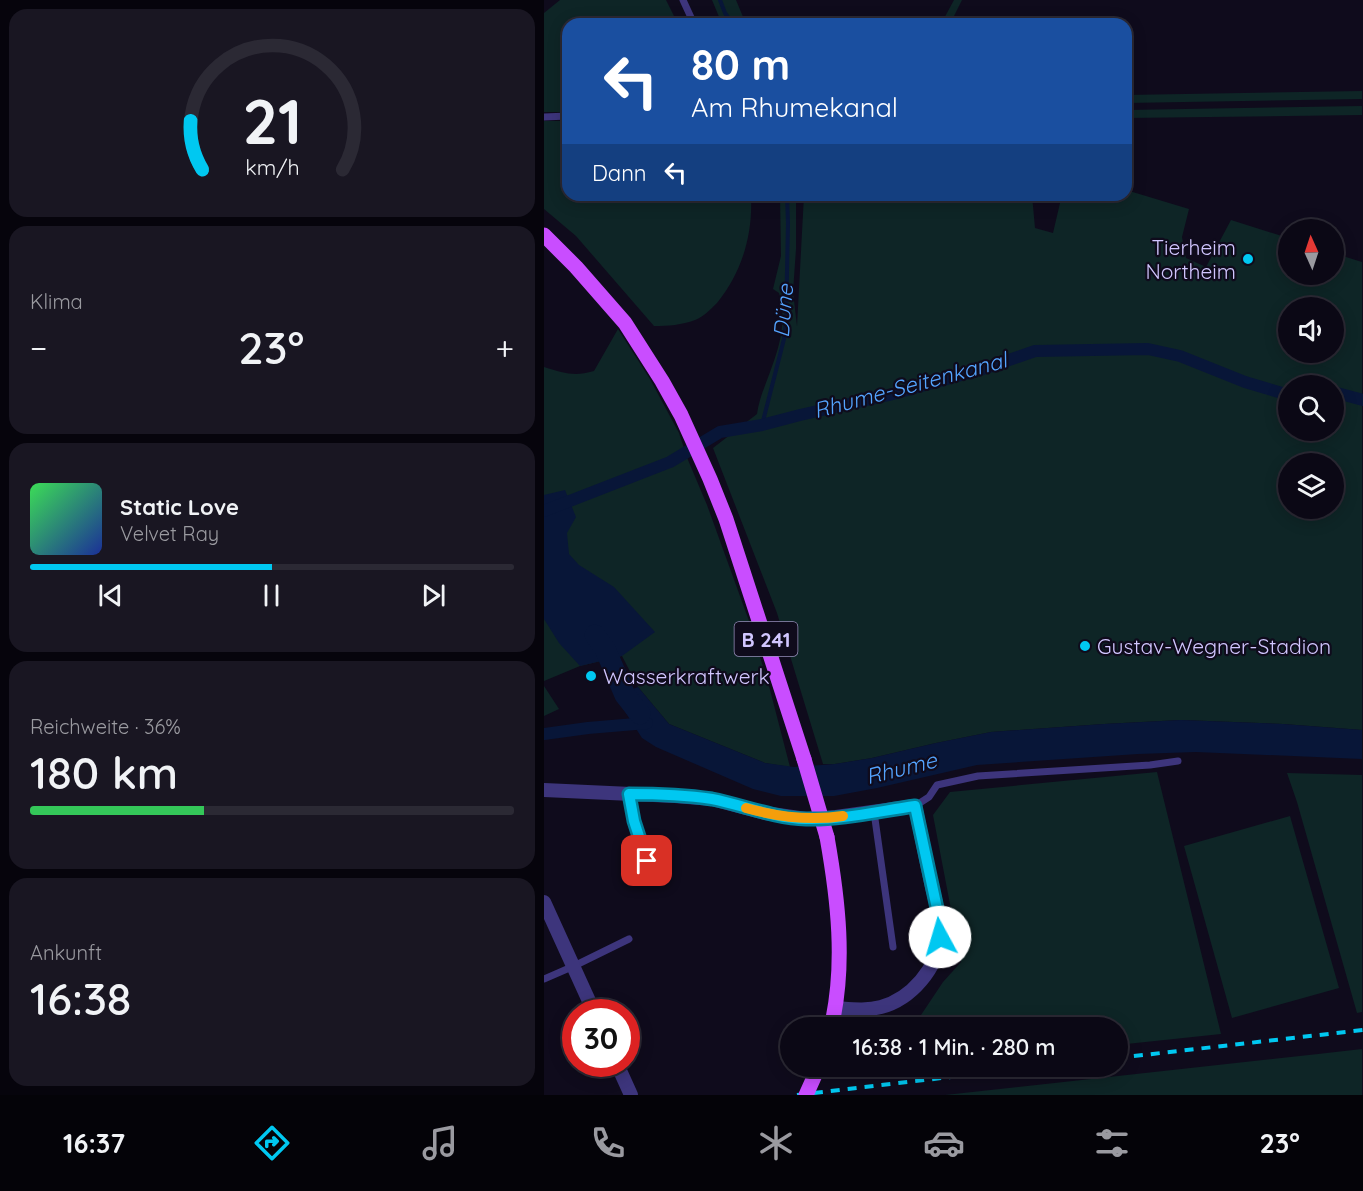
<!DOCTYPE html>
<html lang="de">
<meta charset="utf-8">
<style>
:root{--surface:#0b0815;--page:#191622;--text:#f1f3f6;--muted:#9a9aa0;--line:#2b2934;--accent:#00c8f1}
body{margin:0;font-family:Quicksand,sans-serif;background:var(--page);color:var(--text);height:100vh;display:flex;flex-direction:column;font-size:22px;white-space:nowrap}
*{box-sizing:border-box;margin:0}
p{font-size:20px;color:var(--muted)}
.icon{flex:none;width:33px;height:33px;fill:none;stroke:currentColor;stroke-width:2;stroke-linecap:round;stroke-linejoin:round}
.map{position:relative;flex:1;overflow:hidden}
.drawer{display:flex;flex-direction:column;gap:9px;padding:9px;background:#06040c;width:544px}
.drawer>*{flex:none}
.hud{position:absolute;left:18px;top:18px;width:570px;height:183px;border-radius:18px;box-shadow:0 3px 15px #0003,0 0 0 2px var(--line);background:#1a4fa0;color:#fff;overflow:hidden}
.needle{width:39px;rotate:357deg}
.fabs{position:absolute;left:734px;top:219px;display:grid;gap:12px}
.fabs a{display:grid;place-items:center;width:66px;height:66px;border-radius:50%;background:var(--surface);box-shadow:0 3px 15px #0003,0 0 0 2px var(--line);font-size:30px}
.speed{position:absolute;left:18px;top:999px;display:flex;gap:12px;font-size:30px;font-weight:700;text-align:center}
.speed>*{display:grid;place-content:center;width:78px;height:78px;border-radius:50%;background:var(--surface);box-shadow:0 3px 15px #0003,0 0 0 2px var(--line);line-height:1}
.speed .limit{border:9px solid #d22;background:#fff;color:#111}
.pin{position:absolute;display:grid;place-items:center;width:51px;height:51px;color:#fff;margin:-26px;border-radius:12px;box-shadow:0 3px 9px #0006}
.me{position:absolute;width:66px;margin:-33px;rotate:354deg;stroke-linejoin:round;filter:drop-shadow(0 0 4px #0008)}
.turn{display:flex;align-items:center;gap:21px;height:126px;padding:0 30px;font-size:27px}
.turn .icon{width:78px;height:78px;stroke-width:2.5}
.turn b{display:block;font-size:42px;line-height:51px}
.then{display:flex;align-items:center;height:57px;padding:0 30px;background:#0003;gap:12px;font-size:22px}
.big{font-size:45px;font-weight:600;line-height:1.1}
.drawer .card{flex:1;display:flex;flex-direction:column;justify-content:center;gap:9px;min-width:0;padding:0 21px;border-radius:18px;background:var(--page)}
.drawer .dial{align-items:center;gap:0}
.dial svg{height:156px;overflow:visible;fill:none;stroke:var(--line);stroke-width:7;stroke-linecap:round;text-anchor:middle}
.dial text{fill:var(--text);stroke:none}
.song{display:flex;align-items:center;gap:18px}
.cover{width:72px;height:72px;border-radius:9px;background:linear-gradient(135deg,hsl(130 70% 55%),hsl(230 70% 35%))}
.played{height:6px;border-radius:3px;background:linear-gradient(90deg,var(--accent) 50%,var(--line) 50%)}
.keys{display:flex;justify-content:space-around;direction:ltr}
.heat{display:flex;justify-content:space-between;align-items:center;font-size:33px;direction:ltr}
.charge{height:9px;border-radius:4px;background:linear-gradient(90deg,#34c759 36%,var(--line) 0)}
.trip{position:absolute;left:236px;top:1017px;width:348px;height:60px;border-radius:30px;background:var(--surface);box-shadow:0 3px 15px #0003,0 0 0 2px var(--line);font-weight:600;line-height:60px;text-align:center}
.tab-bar{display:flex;height:96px;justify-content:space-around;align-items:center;background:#040308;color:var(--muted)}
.tab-bar .icon{width:42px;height:42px}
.tab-bar .on{color:var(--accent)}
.tab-bar b{font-size:27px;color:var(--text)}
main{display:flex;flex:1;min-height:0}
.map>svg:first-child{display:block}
.green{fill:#0e2526;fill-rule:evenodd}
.water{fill:#081638}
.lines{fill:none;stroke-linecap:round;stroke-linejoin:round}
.stream{stroke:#081638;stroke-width:4}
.canal{stroke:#081638;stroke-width:12}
.river{stroke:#081638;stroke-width:21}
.lane{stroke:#3d357c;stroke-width:7}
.street{stroke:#3d357c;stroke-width:14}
.primary{stroke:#c94dff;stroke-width:15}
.rail{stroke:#00c8f1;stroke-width:4;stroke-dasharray:9 8;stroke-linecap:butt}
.primary-bridge{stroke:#c94dff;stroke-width:15}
.route-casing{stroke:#00829d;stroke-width:15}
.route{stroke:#00c8f1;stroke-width:10}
.slow{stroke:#f59e0b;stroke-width:10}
.poi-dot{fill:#00c8f1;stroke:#0f0b1c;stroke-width:2}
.labels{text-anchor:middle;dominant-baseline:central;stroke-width:4.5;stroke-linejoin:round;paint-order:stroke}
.shield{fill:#0f0b1c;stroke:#978ebb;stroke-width:1.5}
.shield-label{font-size:20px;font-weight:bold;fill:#d1c6ff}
.poi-label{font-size:21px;fill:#d1c6ff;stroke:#0f0b1c;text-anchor:start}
.water-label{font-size:22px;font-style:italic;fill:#54a4ff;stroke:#0f0b1c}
</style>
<main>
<section class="drawer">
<div class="card dial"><svg viewBox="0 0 100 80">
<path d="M14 69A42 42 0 1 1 86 69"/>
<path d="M14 69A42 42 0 0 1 8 44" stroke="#00c8f1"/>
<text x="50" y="56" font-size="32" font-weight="700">21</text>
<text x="50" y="72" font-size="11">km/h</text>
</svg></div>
<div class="card"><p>Klima</p>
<div class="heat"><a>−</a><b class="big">23°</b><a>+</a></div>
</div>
<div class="card">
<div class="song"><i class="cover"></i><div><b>Static Love</b><p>Velvet Ray</p></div></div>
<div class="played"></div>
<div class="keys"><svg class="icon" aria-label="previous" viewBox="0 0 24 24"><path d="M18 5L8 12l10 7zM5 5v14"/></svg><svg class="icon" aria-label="pause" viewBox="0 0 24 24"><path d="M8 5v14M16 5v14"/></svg><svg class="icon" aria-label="next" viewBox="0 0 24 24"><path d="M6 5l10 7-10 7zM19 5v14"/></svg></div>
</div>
<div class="card"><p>Reichweite · 36%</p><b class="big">180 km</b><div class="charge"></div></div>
<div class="card"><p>Ankunft</p><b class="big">16:38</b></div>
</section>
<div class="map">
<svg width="819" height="1095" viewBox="0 0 819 1095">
<rect width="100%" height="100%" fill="#0f0b1c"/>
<path class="green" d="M16 0H122L134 24H24V112H0V13Z
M168 0H192L202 24H178Z
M410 0H418L406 24H397Z
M818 91V99L582 103V95Z
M818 106V115L582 118V110Z
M0 121H24V195H207C209 235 198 272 173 303 167 309 159 317 151 320 138 325 124 326 110 326L32 236 0 209Z
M582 190 645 209 638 237 642 258 662 267 687 220 744 238V274H789V253L818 262V730L739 724 637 720 560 724 447 732 392 743 328 758 291 764H279L233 613 169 448 213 414C215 399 221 386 226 372 236 345 243 322 235 293L229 289 237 256 236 195H252V249L249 292 253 326 260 195H488L491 228 509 233 516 203 515 195H582ZM744 308H789V352H744ZM744 386H789V430H744ZM744 464H789V508H744Z
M74 329 106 379 135 433 144 460 163 505 205 621 225 686 246 767 221 763 125 724 94 687 78 656 36 666 0 681V367C20 373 30 377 50 371Z
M0 686 15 709 0 716Z
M613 772 677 1034 573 1045V1028L369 1027 399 982 417 962 389 815 406 792Z
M743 773 818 775V1012L813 1013 753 802Z
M746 816 795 988 688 1018 640 846Z
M818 1049V1095H401L774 1054Z"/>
<path class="water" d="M21 490 32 517 23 533 25 554 35 565 70 587 111 632 78 656 36 666 15 643 0 619V495Z
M94 687 125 724 221 763 250 767 291 764 328 758 392 743 447 732 560 724 637 720 739 724 818 730V759L652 752 594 754 433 765 333 788 290 796H237L209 789 112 747 98 738 71 696Z"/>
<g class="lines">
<path class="stream" d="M176 0 181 13 189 24
M218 425 240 339 242 321 244 223 243 195"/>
<path class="canal" d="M789 393H793L819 400
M0 511 126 462 176 432 218 425 256 415 345 395 439 369 491 351 604 349 636 356 701 382 738 393H744
M0 734 44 728 103 723"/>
<path class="river" d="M51 635 61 649 81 695 96 714"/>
<path class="lane" d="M139 0 150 24
M0 117 24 116
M85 793 90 821 109 880
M371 806 385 797 393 785 434 776 606 765 634 761
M330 812 349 947
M0 979 30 966 85 939"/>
<path class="street" d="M0 790 131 796 168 799 221 813 262 819 292 817 371 806C377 833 382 860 388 887 392 903 397 920 396 937 394 968 367 999 337 1007 322 1011 307 1009 291 1008
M0 902 50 1012
M73 1064 87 1095"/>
<path class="primary" d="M0 235 32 267 81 323 118 381 137 415 166 479 182 519 260 759
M283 837C294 899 302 965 287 1028"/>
<path class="rail" d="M573 1058 819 1030
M490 1074 556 1066
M253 1095 500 1066"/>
<path class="primary-bridge" d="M260 759 283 837
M262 1095 275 1066"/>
</g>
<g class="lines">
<defs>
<path id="route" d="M103 861 90 821 85 794C113 794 141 795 168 799 199 805 229 818 262 819 298 820 335 811 371 806L394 913 396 937"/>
</defs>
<use href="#route" class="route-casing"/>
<use href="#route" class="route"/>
<path class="slow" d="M202 808C234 817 266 821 299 816"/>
</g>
<g class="poi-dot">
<circle cx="704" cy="259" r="6"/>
<circle cx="541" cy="646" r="6"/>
<circle cx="47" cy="676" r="6"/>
</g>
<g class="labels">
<rect class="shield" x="190.5" y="622" width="63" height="34" rx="4.5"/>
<g class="shield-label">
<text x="222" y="639">B 241</text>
</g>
<g class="poi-label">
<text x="692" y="247" text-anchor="end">Tierheim<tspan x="692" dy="24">Northeim</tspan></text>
<text x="553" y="646">Gustav-Wegner-Stadion</text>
<text x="59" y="676">Wasserkraftwerk</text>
</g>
<g class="water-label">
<text transform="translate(239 311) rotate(-85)">Düne</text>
<text transform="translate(366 385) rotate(-15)">Rhume-Seitenkanal</text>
<text transform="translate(357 768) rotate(-14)">Rhume</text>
</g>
</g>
</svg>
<div class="fabs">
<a><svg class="needle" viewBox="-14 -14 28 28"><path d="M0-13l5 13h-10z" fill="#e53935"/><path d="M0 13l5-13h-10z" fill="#9a9aa0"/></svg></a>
<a><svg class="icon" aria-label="sound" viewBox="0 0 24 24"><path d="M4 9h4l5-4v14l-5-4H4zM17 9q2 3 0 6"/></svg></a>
<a><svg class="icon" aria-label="search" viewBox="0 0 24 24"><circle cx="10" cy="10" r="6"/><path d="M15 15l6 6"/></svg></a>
<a><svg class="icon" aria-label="layers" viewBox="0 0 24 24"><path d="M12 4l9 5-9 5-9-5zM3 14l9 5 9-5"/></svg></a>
</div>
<div class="speed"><div class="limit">30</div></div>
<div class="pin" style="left:103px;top:861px;background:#d93025"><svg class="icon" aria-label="arrive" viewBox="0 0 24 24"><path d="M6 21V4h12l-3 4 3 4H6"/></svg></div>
<svg class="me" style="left:396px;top:937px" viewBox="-20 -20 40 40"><circle r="19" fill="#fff"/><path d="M0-13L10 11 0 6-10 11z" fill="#00c8f1"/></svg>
<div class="trip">16:38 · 1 Min. · 280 m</div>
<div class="hud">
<div class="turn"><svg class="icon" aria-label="left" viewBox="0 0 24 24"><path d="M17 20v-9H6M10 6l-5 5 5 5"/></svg><div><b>80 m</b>Am Rhumekanal</div></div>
<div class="then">Dann<svg class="icon" aria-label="left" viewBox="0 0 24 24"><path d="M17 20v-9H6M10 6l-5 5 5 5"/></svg></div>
</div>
</div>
</main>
<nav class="tab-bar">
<b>16:37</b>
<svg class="icon on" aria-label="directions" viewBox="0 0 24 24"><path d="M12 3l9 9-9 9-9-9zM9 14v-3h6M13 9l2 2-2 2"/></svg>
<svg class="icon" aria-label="music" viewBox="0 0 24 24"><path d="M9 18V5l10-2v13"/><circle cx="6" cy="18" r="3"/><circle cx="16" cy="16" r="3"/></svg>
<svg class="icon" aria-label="phone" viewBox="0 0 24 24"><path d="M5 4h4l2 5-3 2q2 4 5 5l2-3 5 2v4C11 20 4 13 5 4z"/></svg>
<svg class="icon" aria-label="climate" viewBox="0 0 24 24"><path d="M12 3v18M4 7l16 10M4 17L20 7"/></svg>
<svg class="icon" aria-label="car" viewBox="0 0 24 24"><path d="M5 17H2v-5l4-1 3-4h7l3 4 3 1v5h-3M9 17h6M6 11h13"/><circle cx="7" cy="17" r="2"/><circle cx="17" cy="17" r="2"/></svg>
<svg class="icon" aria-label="filters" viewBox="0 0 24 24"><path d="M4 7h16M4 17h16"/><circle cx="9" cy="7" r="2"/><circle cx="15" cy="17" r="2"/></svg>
<b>23°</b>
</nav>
